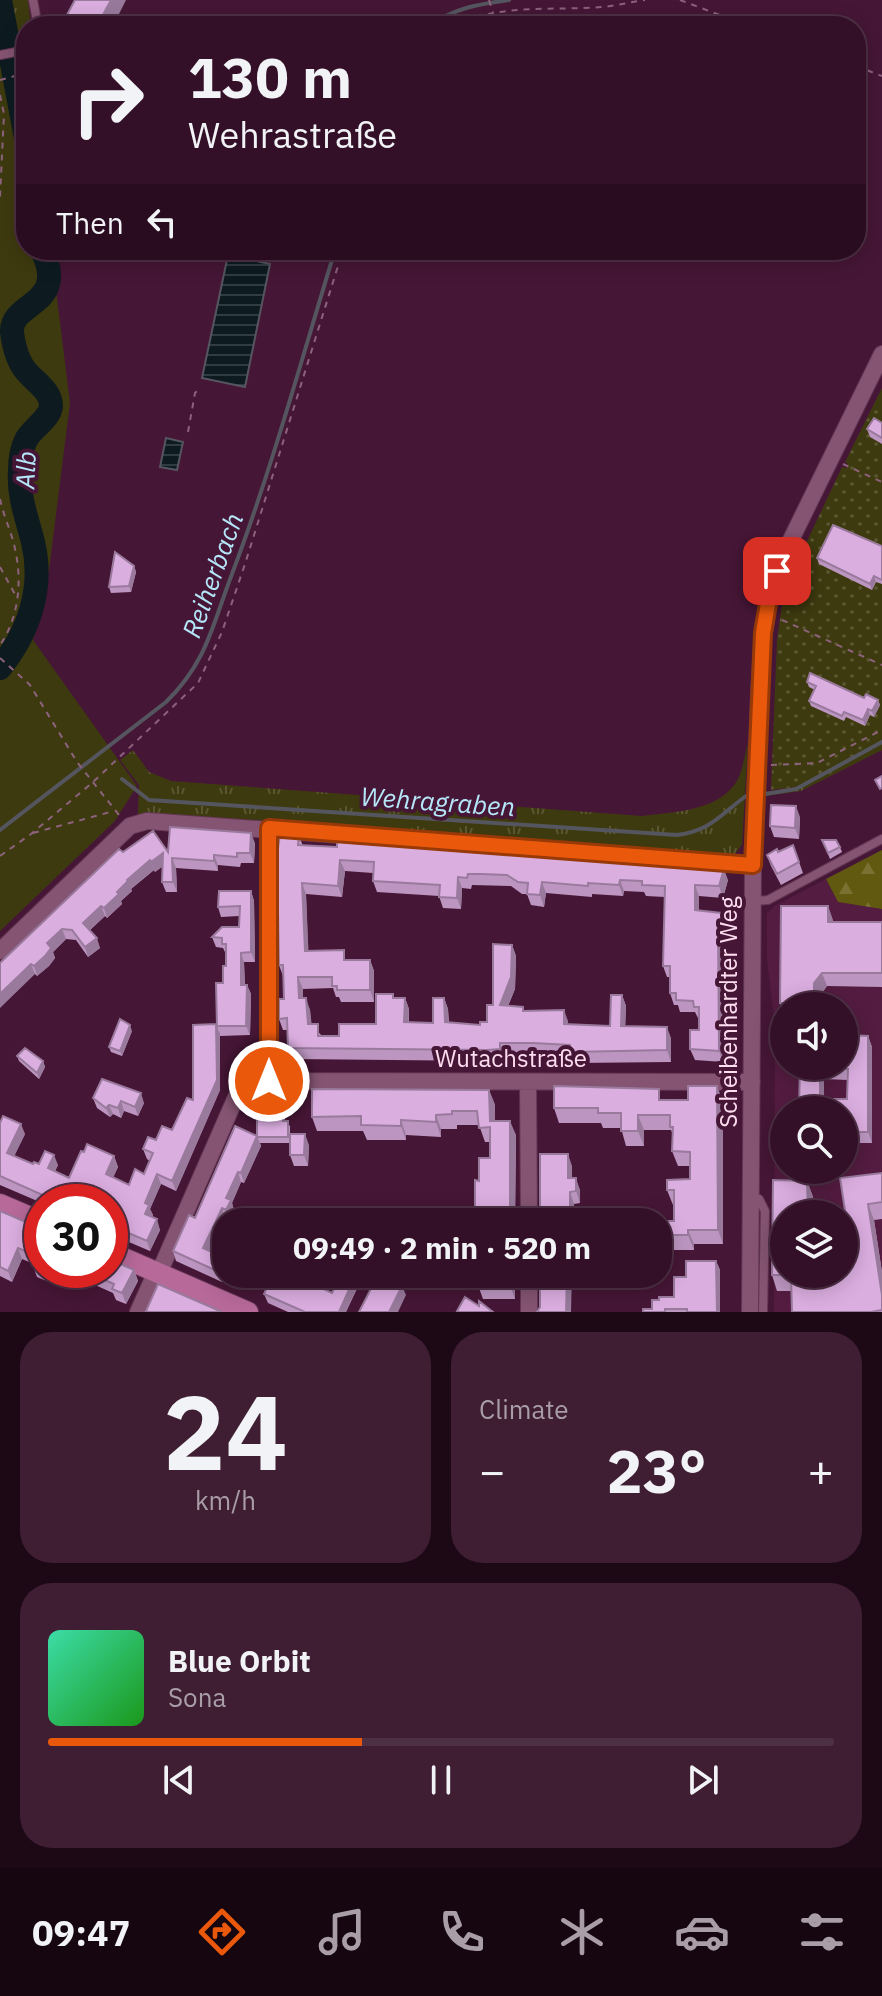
<!DOCTYPE html>
<meta charset="utf-8">
<style>
:root{--surface:#341028;--page:#3f1e34;--text:#f1f3f6;--muted:#a99da8;--line:#4e3045;--accent:#ea580c}
body{margin:0;font-family:"IBM Plex Sans",sans-serif;background:var(--page);color:var(--text);height:100vh;display:flex;flex-direction:column;font-size:30px;white-space:nowrap}
*{box-sizing:border-box;margin:0}
p{font-size:26px;color:var(--muted)}
.icon{flex:none;width:44px;height:44px;fill:none;stroke:currentColor;stroke-width:2;stroke-linecap:round;stroke-linejoin:round}
.map{position:relative;height:1312px;overflow:hidden}
.panel{display:flex;flex-direction:column;gap:20px;padding:20px;background:#1d0916;flex:1}
.panel>*{flex:none}
.top-card{position:absolute;left:16px;top:16px;width:850px;height:244px;border-radius:32px;box-shadow:0 4px 20px #0003,0 0 0 2px var(--line);background:#341028;color:var(--text);overflow:hidden}
.fabs{position:absolute;left:770px;top:992px;display:grid;gap:16px}
.fabs a{display:grid;place-items:center;width:88px;height:88px;border-radius:50%;background:var(--surface);box-shadow:0 4px 20px #0003,0 0 0 2px var(--line);font-size:40px}
.speed{position:absolute;left:24px;top:1184px;display:flex;gap:16px;font-size:40px;font-weight:700;text-align:center}
.speed>*{display:grid;place-content:center;width:104px;height:104px;border-radius:50%;background:var(--surface);box-shadow:0 4px 20px #0003,0 0 0 2px var(--line);line-height:1}
.speed .limit{border:12px solid #d22;background:#fff;color:#111}
.pin{position:absolute;display:grid;place-items:center;width:68px;height:68px;color:#fff;margin:-34px;border-radius:16px;box-shadow:0 4px 12px #0006}
.me{position:absolute;width:88px;margin:-44px;rotate:0deg;stroke-linejoin:round;filter:drop-shadow(0 0 6px #0008)}
.turn{display:flex;align-items:center;gap:28px;height:168px;padding:0 40px;font-size:36px}
.turn .icon{width:104px;height:104px;stroke-width:2.5}
.turn b{display:block;font-size:56px;line-height:68px}
.then{display:flex;align-items:center;height:76px;padding:0 40px;background:#0003;gap:16px;font-size:30px}
.big{font-size:60px;font-weight:700;line-height:1.1}
.panel .tile{flex:1;display:flex;flex-direction:column;justify-content:center;gap:12px;min-width:0;padding:0 28px;border-radius:32px;background:var(--page)}
.panel .dial{align-items:center;gap:0}
.dial b{font-size:104px;line-height:1}
.song{display:flex;align-items:center;gap:24px}
.cover{width:96px;height:96px;border-radius:12px;background:linear-gradient(135deg,hsl(160 70% 55%),hsl(120 70% 35%))}
.played{height:8px;border-radius:4px;background:linear-gradient(90deg,var(--accent) 40%,var(--line) 40%)}
.keys{display:flex;justify-content:space-around;direction:ltr}
.heat{display:flex;justify-content:space-between;align-items:center;font-size:44px;direction:ltr}
.panel .tiles{flex:1;display:grid;gap:20px;grid-template-columns:1fr 1fr}
.tile:last-child{grid-column:span 2}
.trip{position:absolute;left:212px;top:1208px;width:460px;height:80px;border-radius:32px;background:var(--surface);box-shadow:0 4px 20px #0003,0 0 0 2px var(--line);font-weight:700;line-height:80px;text-align:center}
.tab-bar{display:flex;height:128px;justify-content:space-around;align-items:center;background:#150610;color:var(--muted)}
.tab-bar .icon{width:56px;height:56px}
.tab-bar .current{color:var(--accent)}
.tab-bar b{font-size:36px;color:var(--text)}
.map>svg:first-child{display:block}
.built{fill:#531c40;fill-rule:evenodd}
.grass{fill:url(#grass-tufts)}
.forest{fill:url(#forest-firs)}
.park{fill:#3e3a0f}
.garden{fill:url(#garden-dots)}
.water{fill:url(#water-rules);stroke:#55555f;stroke-width:2}
.lines{fill:none;stroke-linecap:round;stroke-linejoin:round}
.stream{stroke:#55555f;stroke-width:4}
.river{stroke:#0d1b21;stroke-width:24}
.lane-casing{stroke:#633654;stroke-width:10}
.street-casing{stroke:#633654;stroke-width:18}
.secondary-casing{stroke:#633654;stroke-width:22}
.path{stroke:#8c627d;stroke-width:2;stroke-dasharray:6 6;stroke-linecap:butt}
.lane{stroke:#855472;stroke-width:8}
.street{stroke:#855472;stroke-width:16}
.secondary{stroke:#b7699a;stroke-width:20}
.wall{fill:#bc96c1;fill-rule:evenodd}
.shaded-wall{fill:#997a9d}
.building{fill:#dbaee0;stroke:#997a9d;stroke-width:2;fill-rule:evenodd}
.route-casing{stroke:#983908;stroke-width:20}
.route{stroke:#ea580c;stroke-width:14}
.labels{text-anchor:middle;dominant-baseline:central;stroke-width:8;stroke-linejoin:round;paint-order:stroke}
.street-label{font-size:24px;fill:#fdddef;stroke:#461636}
.water-label{font-size:26px;font-style:italic;fill:#b5e7f9;stroke:#461636}
</style>
<div class="map">
<svg width="882" height="1312" viewBox="0 0 882 1312">
<defs>
<pattern id="grass-tufts" width="24" height="20" patternUnits="userSpaceOnUse" patternTransform="scale(2)"><rect width="24" height="20" fill="#3e3a0f"/><path d="M3 7l-1-3M5 7V3M7 7l1-3M15 17l-1-3M17 17v-4M19 17l1-3" fill="none" stroke="#5b5632"/></pattern>
<pattern id="forest-firs" width="22" height="20" patternUnits="userSpaceOnUse" patternTransform="scale(2)"><rect width="22" height="20" fill="#61590f"/><path d="M5 1l3.5 6h-7zM16 11l3.5 6h-7z" fill="#797032"/></pattern>
<pattern id="garden-dots" width="8" height="8" patternUnits="userSpaceOnUse" patternTransform="scale(2)"><rect width="8" height="8" fill="#3e3a0f"/><path d="M2 2h.1M6 6h.1" fill="none" stroke="#5b5632" stroke-width="1.8" stroke-linecap="round"/></pattern>
<pattern id="water-rules" width="6" height="5" patternUnits="userSpaceOnUse" patternTransform="scale(2)"><rect width="6" height="5" fill="#0d1b21"/><path d="M0 2.5h6" fill="none" stroke="#313c42"/></pattern>
</defs>
<rect width="100%" height="100%" fill="#461636"/>
<path class="built" d="M826 879 838 902 882 909V1312H774L775 1026 767 960V913L776 905ZM784 1006H844V1066H784ZM784 1110H844V1170H784ZM784 1214H844V1274H784Z"/>
<path class="grass" d="M7 0H28L31 26H26V43L21 46 13 35Z
M882 741V750L801 791 766 796V792L796 787Z
M748 742 742 845 734 855 726 857 138 814 139 785 120 760 133 750 149 772 171 781 642 816C674 812 721 811 738 779 743 769 745 754 748 742Z"/>
<path class="forest" d="M882 850V909L838 902 826 879Z"/>
<path class="park" d="M0 33 10 103 26 127V250H51L70 403 49 570 33 640 137 786 115 821 0 931Z"/>
<path class="garden" d="M882 388V741L796 787 771 790 777 640 783 597 792 573 842 467 847 468 848 464 845 462Z"/>
<path class="water" d="M228 255 270 264 245 387 202 378Z
M166 438 183 442 177 470 160 467Z"/>
<g class="lines">
<path class="stream" d="M430 26C453 8 480 4 509 0
M122 779 149 800 677 835C711 831 721 814 746 796
M765 794 796 789 882 742
M0 830 166 702C207 662 212 626 232 574 272 468 302 358 335 250"/>
<path class="river" d="M0 0 26 138
M0 668C29 632 44 588 33 542 27 518 18 496 20 470 20 461 22 448 26 440 31 429 50 419 51 406 51 389 32 381 23 367 17 358 13 343 12 332 11 300 69 307 42 250"/>
<defs>
<path id="lane" d="M33 0 38 26
M0 55 26 50
M753 901 768 900 882 839
M751 1197 759 1199 765 1211 763 1312"/>
<path id="street" d="M0 951 130 826 147 821 753 865
M269 1081 752 1082
M528 1083 529 1222
M159 1273 243 1081H269V828
M138 1312 156 1272
M529 1312V1274
M750 1312 753 865 759 693 763 633 771 586 783 556 882 354"/>
<path id="secondary" d="M0 1204 42 1222
M110 1252 248 1312"/>
</defs>
<use href="#lane" class="lane-casing"/>
<use href="#street" class="street-casing"/>
<use href="#secondary" class="secondary-casing"/>
<path class="path" d="M489 0 493 13
M680 0 749 26
M454 26C498 3 554 11 601 7 616 6 630 2 645 0
M856 66 882 76
M0 80 15 76
M0 95 4 114 0 197
M188 432 195 393 198 390
M843 464 882 482
M0 499C4 518 13 535 16 554 22 584 18 619 0 645
M0 567 17 598
M782 620 882 665
M0 658 30 685 77 762 119 815
M771 765 817 763 882 730
M33 833 114 811
M0 856 31 834 92 783 198 683 222 632 245 564 343 250"/>
<use href="#lane" class="lane"/>
<use href="#street" class="street"/>
<use href="#secondary" class="secondary"/>
</g>
<path class="wall" d="M882 423V444L870 437 867 429Z
M882 546V584L876 582 872 590 819 564 817 558Z
M134 566 136 572 131 592 111 593 109 587Z
M807 682 864 698 878 700 880 705 874 717 870 715 865 726 846 717 844 721 811 706 809 701 815 690 809 687Z
M800 817 799 839 774 837 770 826Z
M299 836 303 846 728 880 723 898 699 896V911L726 924 725 935H723V1062L695 1060 690 1049 699 1030V1018H698L695 1012H680L678 1005H674L670 993V977H667L663 966 665 897 646 896 644 892 624 891 623 896 592 894V897L546 893 544 907 531 905 527 894H522L511 886 472 885 471 889 462 888 461 909 443 908 439 896 377 892 373 881V873L345 871 342 897 306 894 308 950 348 960H370L374 971V1002H341L339 997H336L333 988 303 989V998L310 1010 311 1024 322 1036H339L376 1024 394 998H405L409 1009V1022L433 1023 444 998 448 1009 449 1022 480 1025 487 1022 512 945 516 956 515 989 508 1006 523 1007 524 1011 568 1021V1024L610 1026 622 995 626 1006 625 1026 671 1038V1062L575 1063 572 1056 537 1054 504 1055V1060L491 1061 292 1059 288 1048V1030H283L279 1019 284 999 283 976 279 965Z
M822 840 840 847 842 852 830 859Z
M255 843 254 863H241L240 867 218 865V871L176 868 177 892H166L162 882 163 866 155 872 154 870 131 889 132 891 121 901 122 904 107 918 105 916 90 930 100 948 88 957 76 940 66 939 53 952 55 958 49 966 37 976 35 974 0 963 123 852H168Z
M793 845 803 873 781 885 771 866 767 855 778 852Z
M251 891 254 901 255 962H244L245 985H247L251 994 250 1035 220 1036 217 1026 226 966V954L223 948 216 947 212 937 239 927V916L221 917 218 907Z
M828 906 833 922H882V987L827 986 819 997V1006H784V1014L780 1003Z
M216 1024 220 1035V1090L176 1191 161 1184 150 1209 153 1215 152 1217 160 1230 150 1251 110 1234V1202H42V1203L0 1185V1123L25 1134 14 1156 33 1164 58 1165 55 1171 69 1178 114 1156 118 1167 113 1177 129 1185 144 1174 150 1161 147 1159 143 1149 172 1130 193 1100Z
M132 1031 122 1056 111 1052 109 1047Z
M868 1036 872 1047V1143H852L848 1132V1122H844V1110H799L800 1066 847 1056ZM824 1079 848 1080 847 1099H824Z
M17 1056 43 1061 45 1067 39 1079 19 1061Z
M489 1090 495 1105V1121L516 1135 515 1222H475L479 1181 490 1158V1142H485L479 1125H457V1129H441V1137L406 1135V1140H367L363 1131H317L312 1117Z
M93 1098 144 1103 138 1116 124 1111 121 1118 113 1114 110 1117 97 1108Z
M663 1100 723 1101V1244H694V1250H669L663 1235 674 1221V1205H673L667 1190 690 1179V1166H678L672 1151 673 1135 671 1130H644V1146H626L621 1128H603L601 1123H559L554 1108Z
M283 1102 285 1107V1121L290 1126V1143H260L261 1146 244 1183 241 1182 232 1203 234 1210 230 1220 225 1217 209 1251 226 1261V1273L222 1282 176 1261 173 1251 195 1218 257 1136 262 1109Z
M309 1145 308 1166H294L290 1155Z
M572 1166V1178L580 1190V1203L574 1204 575 1222H540Z
M882 1173V1219L874 1220 882 1272V1312H792L791 1291H777L772 1275 773 1180 807 1181 813 1197 814 1214H784V1274H844V1258L853 1262 840 1178Z
M0 1211 42 1270H134L138 1281 126 1304 116 1300 113 1293 75 1276 72 1282 53 1273 49 1282 37 1277 33 1266 34 1264 22 1259 12 1282 0 1276Z
M716 1261 720 1270V1312H643L652 1309 659 1300 674 1297 686 1277Z
M336 1274H364L346 1312H288L268 1303 264 1294 298 1275 299 1278 332 1293 338 1280Z
M450 1274H515V1299H483L479 1288H462L460 1282H453Z"/>
<path class="shaded-wall" d="M111 0H126L113 26H97Z
M134 566 136 572 131 592 129 586Z
M874 576 876 582 872 590 870 584Z
M878 700 880 705 874 717 872 711Z
M868 709 870 715 865 726 863 720Z
M796 806 800 817 799 839 795 828Z
M251 833 255 843 254 863 250 853Z
M163 853 167 863 155 872 151 862Z
M214 855 218 865V871L214 861Z
M172 858 176 868 177 892 173 882Z
M150 860 154 870 131 889 132 891 121 901 122 904 107 918 104 908 127 880Z
M340 860 345 871 342 897 338 886Z
M724 869 728 880 723 898 719 886Z
M458 877 462 888 461 909 457 898Z
M620 880 624 891 623 896 619 885Z
M542 882 546 893 544 907 540 895Z
M302 883 306 894 309 962 305 951Z
M695 885 699 896V922L695 910Z
M251 891 254 901 255 962 251 952Z
M101 906 105 916 87 933 83 923Z
M828 906 833 920V936L828 922Z
M721 913 726 924 725 935 721 924Z
M718 924 723 935V1062L719 1051Z
M62 929 66 939 53 952 55 958 49 966 37 976 34 966 47 943Z
M97 938 100 948 88 957 85 947Z
M512 945 516 956 515 989 504 1016 500 1005Z
M241 953 244 962 245 995 241 985Z
M370 960 374 971V1002L370 990Z
M31 964 35 974 0 1008V994Z
M822 973 827 986 819 997V1006H815L814 983Z
M298 977 303 989V1010L299 998Z
M247 985 251 994 250 1035 246 1026Z
M622 995 626 1006 625 1038 621 1026Z
M306 998 310 1010 313 1035 308 1024Z
M405 998 409 1009 408 1034 404 1022Z
M444 998 448 1009 449 1033 445 1022Z
M564 1010 568 1021V1035L564 1024Z
M216 1024 220 1035V1090L176 1191 172 1181Z
M130 1025 132 1031 122 1056 120 1051Z
M667 1027 671 1038V1062L667 1050Z
M868 1036 872 1047V1143L868 1132Z
M43 1061 45 1067 39 1079 37 1073Z
M820 1068 824 1079V1110L820 1099Z
M717 1086 723 1101V1244L718 1230Z
M489 1090 495 1105V1135L490 1121Z
M141 1093 144 1103 138 1116 135 1107Z
M121 1101 124 1111 121 1118 118 1108Z
M283 1102 285 1107V1126L283 1121Z
M109 1105 113 1114 110 1117 106 1108Z
M436 1115 441 1129V1137L436 1122Z
M638 1115 644 1130V1146L638 1131Z
M401 1120 406 1135V1140L401 1126Z
M510 1121 516 1135 515 1222H510Z
M21 1124 25 1134 11 1163 7 1153Z
M305 1134 309 1145 308 1166 304 1155Z
M257 1136 261 1146 244 1183 241 1173Z
M568 1154 572 1166V1190L568 1178Z
M54 1155 58 1165 52 1178 48 1168Z
M114 1156 118 1167 110 1185 106 1174Z
M238 1172 241 1182 232 1203 234 1210 230 1220 226 1210V1198Z
M157 1174 161 1184 150 1209 153 1215 149 1224 145 1214V1203Z
M576 1178 580 1190V1203L576 1191Z
M807 1181 813 1197 814 1214H808Z
M570 1192 574 1204 575 1222H570Z
M868 1204 874 1220 882 1272V1295Z
M222 1208 225 1217 206 1258 203 1248Z
M157 1219 160 1230 150 1251 147 1241Z
M688 1230 694 1244V1250L688 1235Z
M18 1248 22 1259 12 1282 8 1271Z
M225 1258 226 1273 222 1282 219 1272Z
M716 1261 720 1270V1312H717Z
M46 1270H52L53 1273 49 1282Z
M68 1270H73L75 1276 72 1282Z
M134 1270 138 1281 126 1304 122 1293Z
M356 1274H363L346 1312H339Z
M510 1274H515V1299L510 1285Z
M567 1274H572L571 1312H566Z
M402 1286 406 1295 398 1312H389Z"/>
<path class="building" d="M75 0H111L97 26H61Z
M874 418 882 423V438L867 429Z
M833 525 882 546V580L874 576 870 584 817 558Z
M115 552 134 566 129 586 109 587Z
M810 673 864 698 866 694 878 700 872 711 868 709 863 720 844 712 842 716 809 701 816 686 807 682Z
M882 776V788L880 789 875 780Z
M771 805 796 806 795 828 770 826Z
M170 827 251 833 250 853H237V857L214 855V861L172 858 173 882H162L163 853 151 862 150 860 127 880 128 881 117 892 119 894 104 908 101 906 83 923 97 938 85 947 72 930 62 929 47 943 51 948 45 956 34 966 31 964 0 994V963L119 849 123 852 153 831 168 852Z
M280 835 299 836 298 845 337 847V839L724 869 719 886 695 885V910L721 913V924H718L719 1051 690 1049V1030H699V1007H694L693 1001 676 1000V993H670V966H663L665 886 642 885V881L620 880 619 885 588 883V886L542 882 540 895 527 894 528 883 518 882 507 875 481 874H468L467 878 458 877 457 898 439 897 440 885 373 881 374 862 340 860 338 886 302 883 305 951 344 950V960H370V990H337V986H332V977H298L299 998H306L308 1024H318V1036H339V1024H376V994H393V998H405L404 1022 433 1023V998H444L445 1022 480 1025V1022H487V1005H493V944L512 945 511 977 500 1005 523 1007V1011L564 1010V1024L610 1026 611 995H622L621 1026 667 1027V1050L571 1052 570 1045 533 1043H500V1049L487 1050 288 1048 287 1018 279 1019V999H284L283 965H279L277 855Z
M822 840H836L840 847 828 853Z
M793 845 799 862 777 874 767 855 777 849 778 852Z
M219 891H251V952L241 953V985H247L246 1026H217L216 983H223V966H226V944H222V938L212 937 222 927H239L240 906 218 907Z
M781 906H828V922H882V973H822L814 983V1003H780Z
M120 1019 130 1025 120 1051 109 1047Z
M216 1024 217 1080 172 1181 157 1174 145 1203 149 1205 145 1214 157 1219 147 1241 110 1225V1202H58L0 1176V1123L3 1116 21 1124 7 1153 33 1164 34 1162 39 1164 45 1151 54 1155 48 1168 69 1178 81 1151 84 1152 87 1144 114 1156 106 1174 129 1185 135 1169 144 1174 153 1153 143 1149 148 1137 156 1140 162 1126 172 1130 187 1098 193 1100V1025Z
M848 1035 868 1036V1132H848V1112H844V1110H799L800 1066H844V1056H847ZM820 1068 848 1069 847 1099H820Z
M25 1048 43 1061 37 1073 17 1056Z
M102 1079 141 1093 135 1107 121 1101 118 1108 109 1105 106 1108 93 1098Z
M554 1086 659 1089V1100H688V1086H717L718 1230H688V1235H663V1221H674V1190H667V1180L690 1179V1152L672 1151 673 1127H670V1115H638V1131H621V1113H598V1108H554Z
M312 1089 489 1090 490 1121H510V1222H475V1180L479 1181V1158H490V1127L479 1128 477 1111H452V1114L436 1115V1122L401 1120V1126L361 1125V1116L312 1117Z
M262 1102H283V1121H288V1137H257V1109H262Z
M235 1126 257 1136 241 1173 238 1172 226 1198 231 1200 226 1210 222 1208 203 1248 225 1258 219 1272 173 1251 189 1215 195 1218Z
M290 1134H305L304 1155H290Z
M540 1154H568V1178H576V1191L570 1192V1222H540Z
M882 1173V1202L868 1204 882 1295V1310L871 1312H792L791 1275H772L773 1180 807 1181 808 1214H784V1274H844V1258L853 1262 840 1178Z
M0 1211 42 1229V1270L33 1266 35 1261 30 1253 18 1248 8 1271 0 1267Z
M110 1259 134 1270 122 1293 112 1289 114 1284 82 1270H110Z
M686 1261H716L717 1312H687V1309H665V1312H643V1309H652V1300H659V1297H674V1277H686Z
M273 1274H297L298 1275 297 1277 332 1293 341 1275 339 1274H356L339 1312H305L264 1294Z
M468 1274H510V1285L478 1284V1274Z
M540 1274H567L566 1312H537L540 1307Z
M377 1277 402 1286 389 1312H359Z
M158 1284 222 1312H148L146 1311Z
M465 1297 479 1306V1301L493 1312H459L457 1311Z"/>
<g class="lines">
<defs>
<path id="route" d="M269 1081V828L753 865 763 633 771 586 777 571"/>
</defs>
<use href="#route" class="route-casing"/>
<use href="#route" class="route"/>
</g>
<g class="labels">
<g class="street-label">
<text transform="translate(728 1012) rotate(-90)">Scheibenhardter Weg</text>
<text x="511" y="1058">Wutachstraße</text>
</g>
<g class="water-label">
<text transform="translate(25 470) rotate(-88)">Alb</text>
<text transform="translate(212 575) rotate(-70)">Reiherbach</text>
<text transform="translate(438 801) rotate(4)">Wehragraben</text>
</g>
</g>
</svg>
<div class="fabs">
<a><svg class="icon" aria-label="sound" viewBox="0 0 24 24"><path d="M4 9h4l5-4v14l-5-4H4zM17 9q2 3 0 6"/></svg></a>
<a><svg class="icon" aria-label="search" viewBox="0 0 24 24"><circle cx="10" cy="10" r="6"/><path d="M15 15l6 6"/></svg></a>
<a><svg class="icon" aria-label="layers" viewBox="0 0 24 24"><path d="M12 4l9 5-9 5-9-5zM3 14l9 5 9-5"/></svg></a>
</div>
<div class="speed"><div class="limit">30</div></div>
<div class="pin" style="left:777px;top:571px;background:#d93025"><svg class="icon" aria-label="arrive" viewBox="0 0 24 24"><path d="M6 21V4h12l-3 4 3 4H6"/></svg></div>
<svg class="me" style="left:269px;top:1081px" viewBox="-20 -20 40 40"><circle r="17" fill="#ea580c" stroke="#fff" stroke-width="3"/><path d="M0-11L8 9 0 5-8 9z" fill="#fff"/></svg>
<div class="trip">09:49 · 2 min · 520 m</div>
<div class="top-card">
<div class="turn"><svg class="icon" aria-label="right" viewBox="0 0 24 24"><path d="M7 20v-9h11M14 6l5 5-5 5"/></svg><div><b>130 m</b>Wehrastraße</div></div>
<div class="then">Then<svg class="icon" aria-label="left" viewBox="0 0 24 24"><path d="M17 20v-9H6M10 6l-5 5 5 5"/></svg></div>
</div>
</div>
<section class="panel">
<div class="tiles">
<div class="tile dial"><b>24</b><p>km/h</p></div>
<div class="tile"><p>Climate</p>
<div class="heat"><a>−</a><b class="big">23°</b><a>+</a></div>
</div>
<div class="tile">
<div class="song"><i class="cover"></i><div><b>Blue Orbit</b><p>Sona</p></div></div>
<div class="played"></div>
<div class="keys"><svg class="icon" aria-label="previous" viewBox="0 0 24 24"><path d="M18 5L8 12l10 7zM5 5v14"/></svg><svg class="icon" aria-label="pause" viewBox="0 0 24 24"><path d="M8 5v14M16 5v14"/></svg><svg class="icon" aria-label="next" viewBox="0 0 24 24"><path d="M6 5l10 7-10 7zM19 5v14"/></svg></div>
</div>
</div>
</section>
<nav class="tab-bar">
<b>09:47</b>
<svg class="icon current" aria-label="directions" viewBox="0 0 24 24"><path d="M12 3l9 9-9 9-9-9zM9 14v-3h6M13 9l2 2-2 2"/></svg>
<svg class="icon" aria-label="music" viewBox="0 0 24 24"><path d="M9 18V5l10-2v13"/><circle cx="6" cy="18" r="3"/><circle cx="16" cy="16" r="3"/></svg>
<svg class="icon" aria-label="phone" viewBox="0 0 24 24"><path d="M5 4h4l2 5-3 2q2 4 5 5l2-3 5 2v4C11 20 4 13 5 4z"/></svg>
<svg class="icon" aria-label="climate" viewBox="0 0 24 24"><path d="M12 3v18M4 7l16 10M4 17L20 7"/></svg>
<svg class="icon" aria-label="car" viewBox="0 0 24 24"><path d="M5 17H2v-5l4-1 3-4h7l3 4 3 1v5h-3M9 17h6M6 11h13"/><circle cx="7" cy="17" r="2"/><circle cx="17" cy="17" r="2"/></svg>
<svg class="icon" aria-label="filters" viewBox="0 0 24 24"><path d="M4 7h16M4 17h16"/><circle cx="9" cy="7" r="2"/><circle cx="15" cy="17" r="2"/></svg>
</nav>
